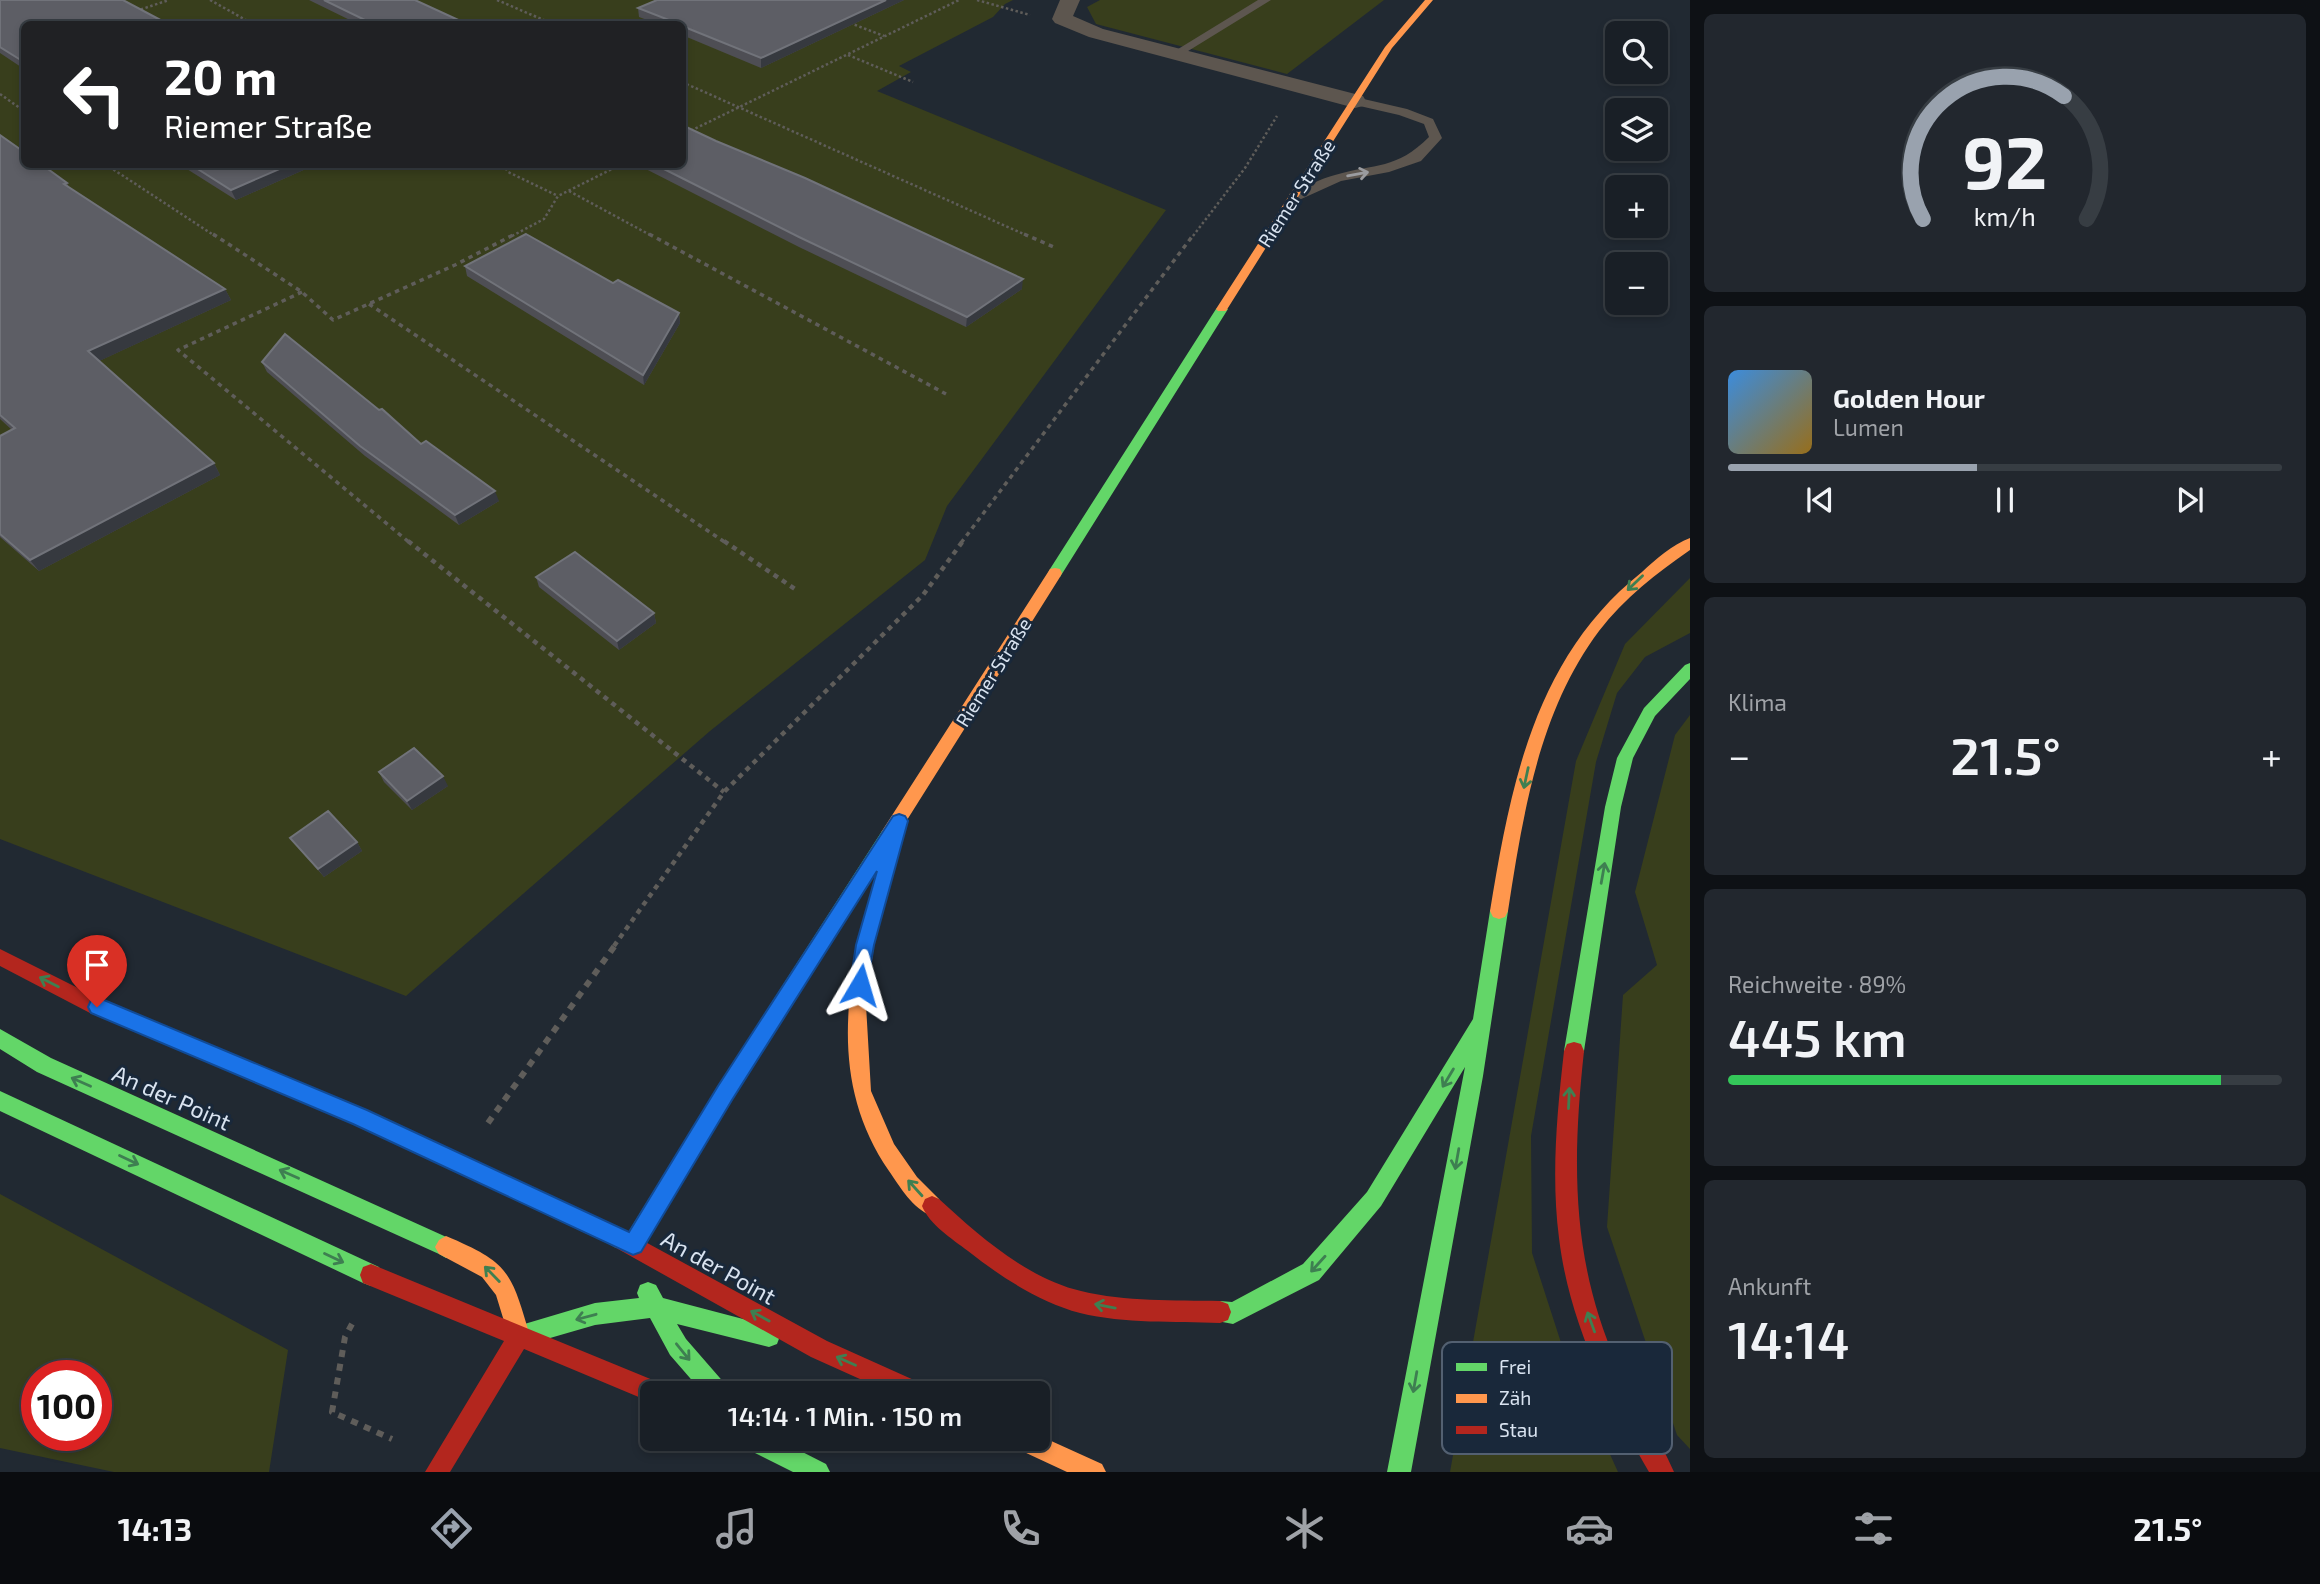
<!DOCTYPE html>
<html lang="de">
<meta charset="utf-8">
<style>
:root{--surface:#191f26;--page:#22272e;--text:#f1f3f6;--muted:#9fa2a7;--line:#373d43;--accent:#99a2ae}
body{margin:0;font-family:"Exo 2",sans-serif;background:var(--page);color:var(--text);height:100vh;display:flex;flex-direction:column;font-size:26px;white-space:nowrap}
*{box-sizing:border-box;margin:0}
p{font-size:23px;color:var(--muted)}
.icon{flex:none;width:38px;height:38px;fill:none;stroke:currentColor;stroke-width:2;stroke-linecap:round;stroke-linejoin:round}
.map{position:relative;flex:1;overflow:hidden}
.sheet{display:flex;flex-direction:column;gap:14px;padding:14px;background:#0e1115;width:630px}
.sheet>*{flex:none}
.hud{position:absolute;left:21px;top:21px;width:665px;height:147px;border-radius:10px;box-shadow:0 4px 10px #0003,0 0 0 2px var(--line);background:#202124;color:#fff;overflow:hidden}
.fabs{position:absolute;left:1605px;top:21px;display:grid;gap:14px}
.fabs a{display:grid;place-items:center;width:63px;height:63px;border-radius:10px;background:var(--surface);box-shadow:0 4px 10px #0003,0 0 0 2px var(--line);font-size:35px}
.speed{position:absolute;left:21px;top:1360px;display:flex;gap:14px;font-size:35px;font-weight:700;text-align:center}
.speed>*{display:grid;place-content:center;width:91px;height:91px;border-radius:50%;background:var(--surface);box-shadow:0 4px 10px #0003,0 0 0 2px var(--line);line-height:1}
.speed .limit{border:10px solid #d22;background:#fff;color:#111}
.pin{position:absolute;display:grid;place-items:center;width:60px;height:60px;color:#fff;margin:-72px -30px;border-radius:50% 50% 50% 0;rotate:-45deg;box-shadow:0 0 7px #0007}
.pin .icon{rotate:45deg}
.me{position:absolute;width:77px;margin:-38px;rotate:7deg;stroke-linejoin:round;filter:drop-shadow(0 0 5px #0008)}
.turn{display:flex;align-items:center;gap:24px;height:147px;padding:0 28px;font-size:32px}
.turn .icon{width:91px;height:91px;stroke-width:2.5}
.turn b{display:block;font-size:49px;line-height:60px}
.big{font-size:52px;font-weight:600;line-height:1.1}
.sheet .tile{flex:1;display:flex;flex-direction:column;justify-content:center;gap:10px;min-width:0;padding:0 24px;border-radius:10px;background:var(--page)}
.sheet .dial{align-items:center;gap:0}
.dial svg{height:182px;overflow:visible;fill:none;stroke:var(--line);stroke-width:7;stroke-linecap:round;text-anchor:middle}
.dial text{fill:var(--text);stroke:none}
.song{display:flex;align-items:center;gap:21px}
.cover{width:84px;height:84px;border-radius:10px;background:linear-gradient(135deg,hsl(210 70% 55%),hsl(40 70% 35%))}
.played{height:7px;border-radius:4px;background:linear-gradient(90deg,var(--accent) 45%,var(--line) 45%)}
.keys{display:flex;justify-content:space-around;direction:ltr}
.heat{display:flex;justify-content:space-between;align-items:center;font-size:38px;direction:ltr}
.charge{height:10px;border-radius:5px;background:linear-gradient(90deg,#34c759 89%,var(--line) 0)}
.trip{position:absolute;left:640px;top:1381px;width:410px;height:70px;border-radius:10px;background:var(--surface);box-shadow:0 4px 10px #0003,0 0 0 2px var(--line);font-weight:600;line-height:70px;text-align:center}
.tab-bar{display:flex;height:112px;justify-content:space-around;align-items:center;background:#0a0c0f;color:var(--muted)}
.tab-bar .icon{width:49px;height:49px}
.tab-bar .current{color:var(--accent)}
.tab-bar b{font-size:32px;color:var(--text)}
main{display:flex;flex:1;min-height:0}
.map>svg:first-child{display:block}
.green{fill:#383e1c;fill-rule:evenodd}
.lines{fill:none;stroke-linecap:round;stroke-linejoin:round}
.path-far3{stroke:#5f5d5a;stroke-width:2.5;stroke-dasharray:2.5 2.5;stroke-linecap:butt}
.path-far2{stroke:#5f5d5a;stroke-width:3.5;stroke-dasharray:4.5 4.5;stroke-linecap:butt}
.path-far1{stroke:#5f5d5a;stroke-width:4.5;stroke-dasharray:5 5;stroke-linecap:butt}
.path{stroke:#5f5d5a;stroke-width:6;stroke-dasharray:7 7;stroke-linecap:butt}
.lane{fill:#5d564f;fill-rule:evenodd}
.street{fill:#5d564f;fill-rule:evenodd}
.fast{fill:#63d668;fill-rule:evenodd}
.slow{fill:#ff974d;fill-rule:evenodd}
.jam{fill:#b3261e;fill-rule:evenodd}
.wall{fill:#4e4e54}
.shaded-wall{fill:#36393f}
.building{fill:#5d5e65;stroke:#71737a;stroke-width:2}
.oneway{stroke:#9b9ca0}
.oneway2{stroke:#3e7f51}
.route{fill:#1a73e8;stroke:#114b97;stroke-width:2}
.labels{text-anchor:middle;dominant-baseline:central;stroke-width:6;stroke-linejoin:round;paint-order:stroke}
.street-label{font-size:19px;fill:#d9e3f0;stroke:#19283a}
.near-street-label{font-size:23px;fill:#d9e3f0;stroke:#19283a}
.key{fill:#19283a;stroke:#536071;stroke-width:2}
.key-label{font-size:19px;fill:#d9e3f0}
</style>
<main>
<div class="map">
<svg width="1690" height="1472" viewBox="0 0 1690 1472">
<rect width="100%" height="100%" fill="#212932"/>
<path class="green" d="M0 0H1013L1005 4 993 17 899 66 911 72 877 91 1166 210 947 506 925 560 710 731 406 996 0 839ZM24 24H682V164H24Z
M1100 0H1384L1287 74 1096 24 1087 7Z
M1690 578V633L1645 657 1617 693 1596 762 1531 1136 1532 1253 1565 1355 1618 1472H1450L1576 761 1625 644Z
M1690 715V1449L1677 1435 1607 1227 1623 995 1657 965 1635 892 1675 735Z
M0 1194 288 1350 269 1472H114L0 1448ZM37 1376H96V1435H37Z"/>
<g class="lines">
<path class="path-far3" d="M210 0 253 24
M497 0 553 24
M977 0 1030 15
M136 11 169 0
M850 23 884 36
M848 55 913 82
M682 82 1028 236
M0 94 24 111
M682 135 959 0
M105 164 215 236
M503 164 508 172 558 196
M569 191 652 236
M512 236 544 219 558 196 622 164
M1193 236 1245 168 1277 116"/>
<path class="path-far2" d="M213 234 302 292 333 320 455 265 515 234
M649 234 946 394
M1024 234 1056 248
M302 292 178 350 410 543
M369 304 726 543
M961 543 1194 234"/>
<path class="path-far1" d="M408 541 724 792
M724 541 795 589
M614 946 724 792 923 595 963 541"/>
<path class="path" d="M488 1123 616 944
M352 1324 345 1337 332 1412 392 1439"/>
<path class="lane" d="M1258 0H1271L1180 56 1170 54Z
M1355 97 1407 109 1433 119 1442 138 1421 161 1389 172 1341 181 1299 200H1289V194C1304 188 1319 179 1335 175 1376 163 1396 170 1429 137L1424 124 1399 115 1351 104V98Z"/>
<path class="street" d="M1060 0H1080L1073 16 1103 29 1363 96 1366 101 1363 106 1355 108 1089 37 1055 23 1052 19Z"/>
<path class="fast" d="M1222 306 1228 309 1060 577H1050L1048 573 1050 569 1216 309Z
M1690 663V679L1655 716 1633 758 1621 807 1584 1051 1581 1058 1574 1060 1567 1058 1564 1051 1605 807 1617 758 1644 708 1685 665Z
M888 829 894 831 896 836 894 841 732 1100 640 1252 633 1256 626 1252 623 1245 616 1248 609 1244 353 1124 251 1081 248 1074 251 1067 258 1065 367 1110 623 1230 626 1236 718 1086 882 831Z
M1499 903 1505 905 1508 911 1483 1076 1411 1472H1387L1465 1067 1381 1206 1319 1280 1233 1324 1212 1320 1209 1312 1212 1304 1220 1301 1232 1302 1303 1264 1367 1192 1473 1019 1490 911 1493 905Z
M0 1029 51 1058 453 1240 457 1247 453 1254 446 1258 439 1254 37 1072 0 1049Z
M0 1091 379 1267 382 1275 379 1283 371 1286 363 1283 0 1111Z
M648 1282 656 1285 663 1298 777 1328 780 1336 777 1344 769 1347 677 1324 686 1339 726 1385 729 1393H703L670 1355 650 1318 595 1325 519 1347 511 1344 508 1336 511 1328 595 1303 639 1298 637 1293 640 1285Z
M738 1438H775L826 1464 830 1472H793L741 1446Z"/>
<path class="slow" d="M1425 0H1433L1392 48 1226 311H1218L1216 309 1385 47Z
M1690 538V550C1657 573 1624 598 1599 631 1539 711 1523 814 1508 911L1505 917 1499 919 1493 917 1490 911C1511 783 1535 657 1642 572 1655 560 1673 544 1690 538Z
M1055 568 1060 569 1062 573 1060 577 907 820 874 945 866 1005 871 1091 894 1144 917 1177 939 1199 942 1206 939 1213 932 1216C913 1209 900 1187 889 1171 818 1068 854 951 885 842L880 836 882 831 1050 569Z
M446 1236C510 1263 511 1272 530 1336L527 1344 519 1347 511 1344 496 1295 482 1277 439 1254 435 1247 439 1240Z
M1038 1435 1102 1464 1106 1472H1067L1011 1446 1008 1438H1038Z"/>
<path class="jam" d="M0 949 104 1001 265 1067 268 1074 265 1081 258 1083 90 1013 0 966Z
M1574 1042 1581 1044 1584 1051C1572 1162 1571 1260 1617 1364 1634 1401 1658 1435 1674 1472H1649C1608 1400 1569 1322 1559 1238 1551 1176 1557 1113 1564 1051L1567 1044Z
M932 1196 939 1199C978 1235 1028 1279 1081 1291 1126 1302 1174 1300 1220 1301L1228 1304 1231 1312 1228 1320 1220 1323C1174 1321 1125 1324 1080 1313 1039 1302 1001 1277 968 1251 952 1239 929 1224 922 1206L925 1199Z
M616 1226 827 1341 925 1385 928 1393H891L811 1357 609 1244 605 1237 609 1230Z
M371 1264 665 1385 668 1393H653V1403L524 1349 450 1472H425L504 1341 363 1283 360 1275 363 1267Z"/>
</g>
<path class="wall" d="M0 0 24 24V69L0 53Z
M309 0H415L467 24H358Z
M657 0H904L761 68 682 35V24H658L639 17 638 8Z
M0 135 67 183 70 189 225 289 231 300 99 361 214 463 220 475 39 571 0 537V436L12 430 0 419Z
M179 164H317L236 200Z
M636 164H682L1022 289 966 327 799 247Z
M465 266 613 283 679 313 680 323 644 385 467 276Z
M262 362 421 444 499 501 459 525 365 456 267 372Z
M536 577 654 613 656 623 619 650 539 587Z
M379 772 448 786 412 810 384 782Z
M290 838 357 842 362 851 324 877Z"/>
<path class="shaded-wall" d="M886 0H904L761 68V58Z
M291 164H317L236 200 231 190Z
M1023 279 1022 289 966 327 967 317Z
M225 289 231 300 95 363 88 351Z
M679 313 680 323 644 385 643 375Z
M214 463 220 475 39 571 30 560Z
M495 491 499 501 459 525 455 515Z
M654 613 656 623 619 650 617 641Z
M443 776 448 786 412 810 407 801Z
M357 842 362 851 324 877 318 869Z"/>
<path class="building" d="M0 0H123L168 24H24V62L0 47Z
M324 0H415L467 24H373Z
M657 0H886L761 58 682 26V24H679L638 8Z
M682 125 716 141 805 178 1023 279 967 317 799 237 654 164H682Z
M0 135 24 152V164H41L67 183 64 184 225 289 88 351 214 463 30 560 0 534V436L15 428 0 415Z
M190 164H291L231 190Z
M526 234 613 283 618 280 679 313 643 375 465 266Z
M285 334 379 410 382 409 421 444 426 441 495 491 455 515 360 446 262 362Z
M575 552 654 613 617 641 536 577Z
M414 748 443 776 407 801 379 772Z
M328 811 357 842 318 869 290 838Z"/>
<defs><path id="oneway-shaft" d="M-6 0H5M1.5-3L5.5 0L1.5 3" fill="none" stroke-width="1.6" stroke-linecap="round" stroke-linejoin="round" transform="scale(1.75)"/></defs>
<use class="oneway" href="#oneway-shaft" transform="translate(1358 174) rotate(-10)"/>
<g class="oneway2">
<use href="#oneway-shaft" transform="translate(1635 583) rotate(136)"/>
<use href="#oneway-shaft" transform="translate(1526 778) rotate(102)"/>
<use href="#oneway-shaft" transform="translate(1603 873) rotate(-80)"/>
<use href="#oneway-shaft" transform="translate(49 982) rotate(-153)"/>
<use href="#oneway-shaft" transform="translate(1448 1078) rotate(121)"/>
<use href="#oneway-shaft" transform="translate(81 1082) rotate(-156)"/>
<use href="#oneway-shaft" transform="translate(1569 1098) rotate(-87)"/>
<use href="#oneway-shaft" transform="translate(1457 1159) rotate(100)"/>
<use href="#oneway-shaft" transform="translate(129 1160) rotate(25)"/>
<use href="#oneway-shaft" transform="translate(289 1174) rotate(-156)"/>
<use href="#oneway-shaft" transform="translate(915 1188) rotate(-132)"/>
<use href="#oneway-shaft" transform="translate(334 1258) rotate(25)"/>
<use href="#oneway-shaft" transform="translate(1318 1264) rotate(132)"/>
<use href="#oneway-shaft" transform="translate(492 1274) rotate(-134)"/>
<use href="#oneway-shaft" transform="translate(1105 1306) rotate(-169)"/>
<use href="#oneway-shaft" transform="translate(760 1316) rotate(-151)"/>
<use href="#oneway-shaft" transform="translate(586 1317) rotate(165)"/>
<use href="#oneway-shaft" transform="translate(1591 1322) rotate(-110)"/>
<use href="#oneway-shaft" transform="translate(683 1352) rotate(51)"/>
<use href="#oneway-shaft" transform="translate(846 1361) rotate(-156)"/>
<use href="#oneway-shaft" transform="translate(1415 1382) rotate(100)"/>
</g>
<path class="route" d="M899 814 905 816 908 821 874 945 866 991 860 993 853 991 850 985 856 945 877 871 732 1100 641 1252 633 1255 353 1124 91 1013 88 1007 91 1000 97 998 104 1000 367 1110 629 1232 718 1086 893 816Z"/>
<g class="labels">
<g class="street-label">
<text transform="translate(1296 193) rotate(-57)">Riemer Straße</text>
<text transform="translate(993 672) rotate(-58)">Riemer Straße</text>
</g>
<g class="near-street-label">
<text transform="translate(172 1097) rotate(24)">An der Point</text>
<text transform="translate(719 1267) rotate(29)">An der Point</text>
</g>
</g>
<rect x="1442" y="1342" width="230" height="112" rx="10" class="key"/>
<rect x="1456" y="1363" width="31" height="8" fill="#63d668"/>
<rect x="1456" y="1394" width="31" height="9" fill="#ff974d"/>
<rect x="1456" y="1426" width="31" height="8" fill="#b3261e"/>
<g class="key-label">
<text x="1499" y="1374">Frei</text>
<text x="1499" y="1405">Zäh</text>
<text x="1499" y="1437">Stau</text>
</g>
</svg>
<div class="fabs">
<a><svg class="icon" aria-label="search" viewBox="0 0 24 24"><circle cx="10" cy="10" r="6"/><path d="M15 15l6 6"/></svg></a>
<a><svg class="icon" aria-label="layers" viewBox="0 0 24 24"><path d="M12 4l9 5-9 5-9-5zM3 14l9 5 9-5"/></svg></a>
<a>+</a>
<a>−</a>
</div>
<div class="speed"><div class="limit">100</div></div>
<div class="pin" style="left:97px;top:1007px;background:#d93025"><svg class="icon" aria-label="arrive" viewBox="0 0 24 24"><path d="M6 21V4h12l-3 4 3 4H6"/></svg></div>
<svg class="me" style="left:860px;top:985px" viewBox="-20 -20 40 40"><path d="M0-17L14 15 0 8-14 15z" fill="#1a73e8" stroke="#fff" stroke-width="4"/></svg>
<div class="trip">14:14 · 1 Min. · 150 m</div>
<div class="hud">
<div class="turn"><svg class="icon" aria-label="left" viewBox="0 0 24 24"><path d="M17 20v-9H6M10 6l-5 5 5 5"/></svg><div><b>20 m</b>Riemer Straße</div></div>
</div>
</div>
<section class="sheet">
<div class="tile dial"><svg viewBox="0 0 100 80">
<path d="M14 69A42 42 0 1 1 86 69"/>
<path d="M14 69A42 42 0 0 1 76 15" stroke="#99a2ae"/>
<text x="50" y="56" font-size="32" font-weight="700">92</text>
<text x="50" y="72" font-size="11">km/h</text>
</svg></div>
<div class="tile">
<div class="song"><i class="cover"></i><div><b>Golden Hour</b><p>Lumen</p></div></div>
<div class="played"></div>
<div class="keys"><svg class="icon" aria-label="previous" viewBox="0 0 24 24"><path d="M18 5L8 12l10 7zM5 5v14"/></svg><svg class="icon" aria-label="pause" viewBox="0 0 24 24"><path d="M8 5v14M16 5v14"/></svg><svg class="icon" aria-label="next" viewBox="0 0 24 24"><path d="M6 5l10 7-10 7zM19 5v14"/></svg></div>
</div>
<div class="tile"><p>Klima</p>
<div class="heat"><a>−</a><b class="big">21.5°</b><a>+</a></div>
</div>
<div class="tile"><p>Reichweite · 89%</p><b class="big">445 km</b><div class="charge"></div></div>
<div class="tile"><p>Ankunft</p><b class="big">14:14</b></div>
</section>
</main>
<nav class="tab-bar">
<b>14:13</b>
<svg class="icon current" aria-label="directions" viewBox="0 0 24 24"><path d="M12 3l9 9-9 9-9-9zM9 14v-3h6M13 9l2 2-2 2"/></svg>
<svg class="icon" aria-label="music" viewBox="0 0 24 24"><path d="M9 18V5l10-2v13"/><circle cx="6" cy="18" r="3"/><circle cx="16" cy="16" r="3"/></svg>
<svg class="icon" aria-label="phone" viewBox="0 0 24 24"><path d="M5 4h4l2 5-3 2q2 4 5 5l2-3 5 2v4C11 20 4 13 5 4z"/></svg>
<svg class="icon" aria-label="climate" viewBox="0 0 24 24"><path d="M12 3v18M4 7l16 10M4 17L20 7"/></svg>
<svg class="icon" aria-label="car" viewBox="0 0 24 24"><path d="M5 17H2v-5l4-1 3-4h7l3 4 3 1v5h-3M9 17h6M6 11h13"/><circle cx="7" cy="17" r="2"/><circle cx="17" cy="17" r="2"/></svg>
<svg class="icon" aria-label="filters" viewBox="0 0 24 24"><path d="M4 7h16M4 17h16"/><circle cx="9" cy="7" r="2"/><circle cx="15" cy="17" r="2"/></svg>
<b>21.5°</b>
</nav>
